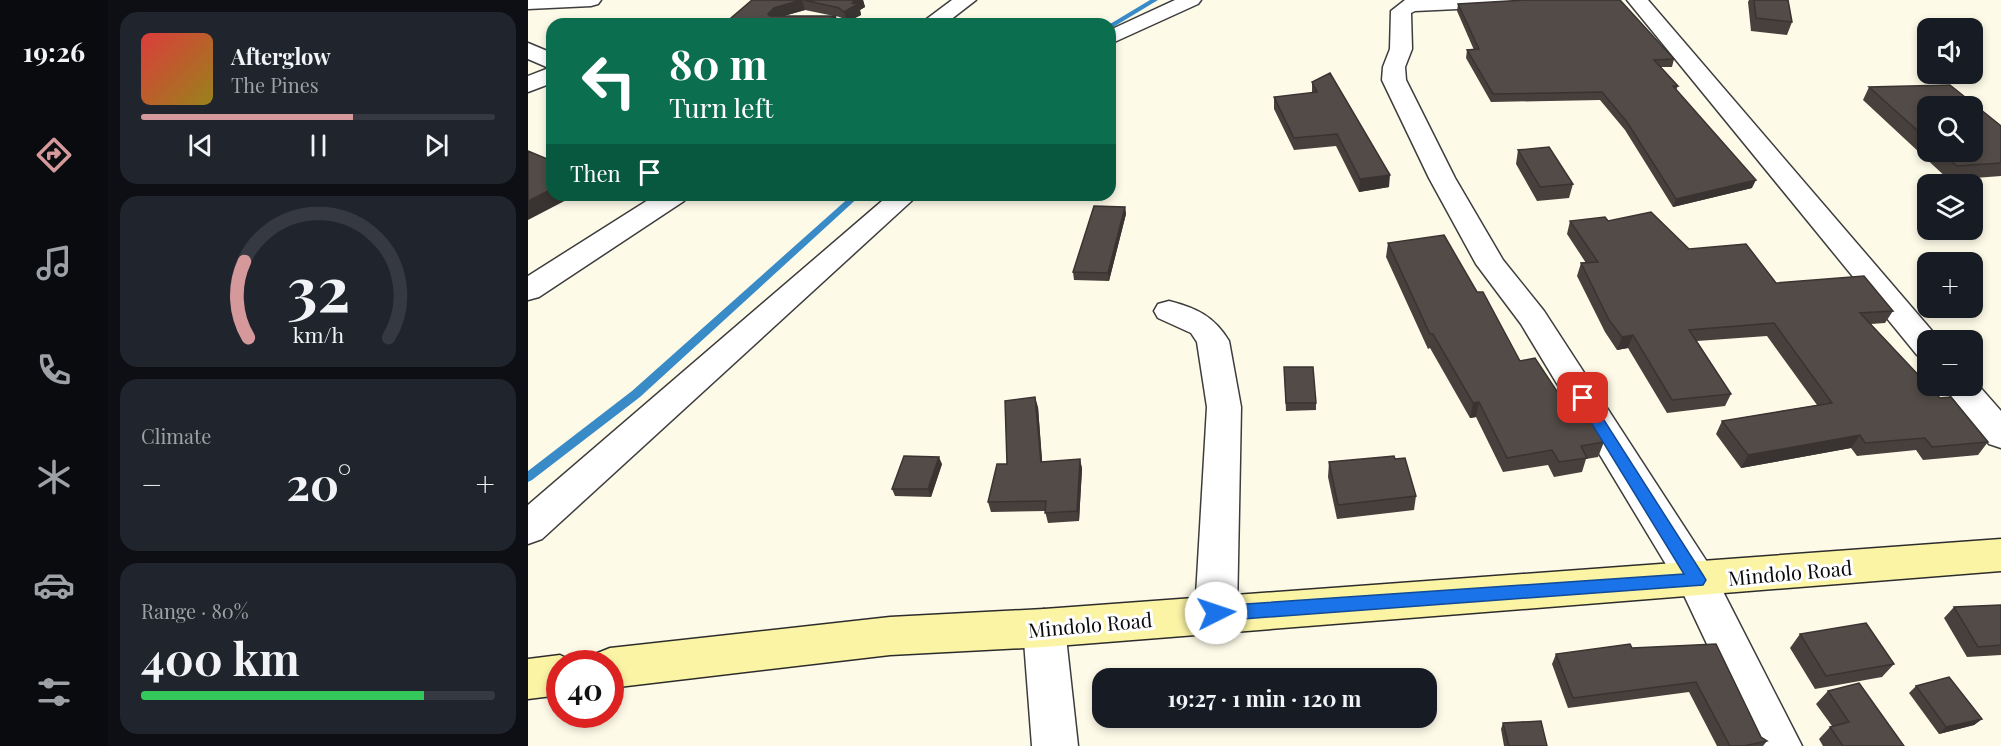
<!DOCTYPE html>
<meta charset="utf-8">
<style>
:root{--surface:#171b24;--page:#20242c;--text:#f1f3f6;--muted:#9ea1a6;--line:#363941;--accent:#d5989b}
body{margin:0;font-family:"Playfair Display",serif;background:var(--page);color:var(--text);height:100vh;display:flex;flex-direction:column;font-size:22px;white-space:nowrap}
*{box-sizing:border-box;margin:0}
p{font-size:20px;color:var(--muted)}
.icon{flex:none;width:33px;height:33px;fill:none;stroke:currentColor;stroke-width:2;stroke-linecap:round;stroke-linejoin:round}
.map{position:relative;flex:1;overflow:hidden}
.side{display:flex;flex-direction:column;gap:12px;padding:12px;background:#0d0f14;width:420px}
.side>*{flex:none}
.guide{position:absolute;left:18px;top:18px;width:570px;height:183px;border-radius:18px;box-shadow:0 3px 9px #0003;background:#0b6e4f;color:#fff;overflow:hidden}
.tools{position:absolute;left:1389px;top:18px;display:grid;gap:12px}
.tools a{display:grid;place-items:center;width:66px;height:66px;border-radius:12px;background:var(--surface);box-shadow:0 3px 9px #0003;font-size:30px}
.speed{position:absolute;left:18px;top:650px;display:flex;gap:12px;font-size:30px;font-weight:700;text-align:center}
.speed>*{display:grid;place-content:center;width:78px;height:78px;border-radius:50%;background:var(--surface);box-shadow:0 3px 9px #0003;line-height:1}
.speed .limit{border:9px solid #d22;background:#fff;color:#111}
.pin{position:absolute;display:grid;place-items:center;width:51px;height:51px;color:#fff;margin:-26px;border-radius:12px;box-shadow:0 3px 9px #0006}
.me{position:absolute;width:66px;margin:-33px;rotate:86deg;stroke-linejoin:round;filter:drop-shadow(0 0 4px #0008)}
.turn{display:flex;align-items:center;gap:21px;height:126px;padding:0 24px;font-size:27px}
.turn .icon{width:78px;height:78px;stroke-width:2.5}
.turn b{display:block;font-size:42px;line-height:51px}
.then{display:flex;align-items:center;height:57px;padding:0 24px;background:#0003;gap:12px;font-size:22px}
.big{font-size:45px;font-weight:700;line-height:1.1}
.side .widget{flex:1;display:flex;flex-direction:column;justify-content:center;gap:9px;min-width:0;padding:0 21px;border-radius:18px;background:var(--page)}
.side .dial{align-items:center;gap:0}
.dial svg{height:156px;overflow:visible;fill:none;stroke:var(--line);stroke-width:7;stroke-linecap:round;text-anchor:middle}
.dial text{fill:var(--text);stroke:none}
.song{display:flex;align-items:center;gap:18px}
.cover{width:72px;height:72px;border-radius:9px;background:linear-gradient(135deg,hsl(0 70% 55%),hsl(50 70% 35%))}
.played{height:6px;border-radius:3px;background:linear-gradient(90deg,var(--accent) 60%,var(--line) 60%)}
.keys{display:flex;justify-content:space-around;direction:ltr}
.heat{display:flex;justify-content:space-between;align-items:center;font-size:33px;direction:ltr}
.charge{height:9px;border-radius:4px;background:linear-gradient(90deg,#34c759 80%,var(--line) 0)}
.trip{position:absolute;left:564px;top:668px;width:345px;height:60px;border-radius:18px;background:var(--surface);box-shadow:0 3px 9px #0003;font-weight:700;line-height:60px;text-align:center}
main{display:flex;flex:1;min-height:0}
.tabs{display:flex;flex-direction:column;width:108px;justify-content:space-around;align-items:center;background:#090b0e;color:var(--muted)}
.tabs .icon{width:42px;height:42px}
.tabs .current{color:var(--accent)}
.tabs b{font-size:27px;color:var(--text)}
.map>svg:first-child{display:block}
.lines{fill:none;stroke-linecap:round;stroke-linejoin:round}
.stream{fill:#398bc7;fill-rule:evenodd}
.street-casing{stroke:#3d3d3d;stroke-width:3}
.secondary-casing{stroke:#2c2c2c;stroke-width:3}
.street{fill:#fff;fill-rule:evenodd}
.secondary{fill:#fcf4a5;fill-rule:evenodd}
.wall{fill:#47403d;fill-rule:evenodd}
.shaded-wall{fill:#393432}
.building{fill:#524b47;stroke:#393432;stroke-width:1.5}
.route{fill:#1a73e8;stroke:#114b97;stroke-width:1.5}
.labels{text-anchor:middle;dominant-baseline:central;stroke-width:6;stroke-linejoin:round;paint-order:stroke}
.near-street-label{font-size:20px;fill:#0a0a0a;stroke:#fff}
</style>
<main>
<nav class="tabs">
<b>19:26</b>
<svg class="icon current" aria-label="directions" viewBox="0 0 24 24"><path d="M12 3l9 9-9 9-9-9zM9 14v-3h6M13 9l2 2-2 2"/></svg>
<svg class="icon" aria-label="music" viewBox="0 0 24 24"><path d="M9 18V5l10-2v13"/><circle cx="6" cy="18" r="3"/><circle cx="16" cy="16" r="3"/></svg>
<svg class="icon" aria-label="phone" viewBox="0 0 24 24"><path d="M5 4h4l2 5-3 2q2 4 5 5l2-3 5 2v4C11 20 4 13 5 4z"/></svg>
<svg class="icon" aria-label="climate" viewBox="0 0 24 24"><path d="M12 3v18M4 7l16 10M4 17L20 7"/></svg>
<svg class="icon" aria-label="car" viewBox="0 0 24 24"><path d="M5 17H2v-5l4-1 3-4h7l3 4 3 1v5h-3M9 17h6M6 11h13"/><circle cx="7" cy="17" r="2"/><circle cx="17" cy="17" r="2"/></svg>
<svg class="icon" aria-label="filters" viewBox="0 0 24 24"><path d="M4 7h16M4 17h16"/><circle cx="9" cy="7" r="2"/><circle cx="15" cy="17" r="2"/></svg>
</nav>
<section class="side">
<div class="widget">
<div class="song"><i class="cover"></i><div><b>Afterglow</b><p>The Pines</p></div></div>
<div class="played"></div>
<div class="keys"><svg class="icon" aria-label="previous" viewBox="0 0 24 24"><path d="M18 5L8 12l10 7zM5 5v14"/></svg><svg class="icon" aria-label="pause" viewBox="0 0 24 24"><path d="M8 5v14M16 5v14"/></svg><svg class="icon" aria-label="next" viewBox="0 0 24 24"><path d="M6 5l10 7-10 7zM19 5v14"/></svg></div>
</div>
<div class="widget dial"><svg viewBox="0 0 100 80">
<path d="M14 69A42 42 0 1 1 86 69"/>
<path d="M14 69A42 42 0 0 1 12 30" stroke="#d5989b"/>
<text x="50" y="56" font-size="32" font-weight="700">32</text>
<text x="50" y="72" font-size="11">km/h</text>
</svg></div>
<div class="widget"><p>Climate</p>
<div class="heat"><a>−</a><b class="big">20°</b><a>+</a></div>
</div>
<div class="widget"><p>Range · 80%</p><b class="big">400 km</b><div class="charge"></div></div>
</section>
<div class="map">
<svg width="1473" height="746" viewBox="0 0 1473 746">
<rect width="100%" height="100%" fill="#fefae8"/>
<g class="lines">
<path class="stream" d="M622 0H630L582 29V24Z
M324 195H333L112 397 4 480 0 482V471L104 391Z"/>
<defs>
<path id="street" d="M0 0H73L70 4 63 6 0 9Z
M424 0H448L417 24H392Z
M647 0H673L670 4 582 44V30Z
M877 0H1003L1000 4 993 6 887 11 883 13 884 49 877 67 878 80 927 178 975 260 1016 311 1183 568 1274 746H1227L1154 591 993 324 948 264 901 178 854 80 855 67 862 49 863 11Z
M1099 0H1120L1411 339 1400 340V358L1389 355Z
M0 43 24 53V83L0 92V76L21 68 0 59Z
M128 195H159L156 201 11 297 0 300V276Z
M361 195H390L14 539 0 544V505Z
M641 301C668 308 686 316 701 341L713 407 709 613 703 626 688 631 673 626 667 613 679 407 669 342 663 333 630 318 626 311 630 304Z
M1444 378 1473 411V448L1461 444 1415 386H1444Z
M516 609 531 615 537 628 550 746H504L495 628 501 615Z"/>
<path id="secondary" d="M1473 539V571L516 647 362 655 82 688V663H63L67 654 82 648 362 617 516 609Z
M32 655 48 663H32V695L0 699V659Z"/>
</defs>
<use href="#street" class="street-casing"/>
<use href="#secondary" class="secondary-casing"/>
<use href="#street" class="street"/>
<use href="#secondary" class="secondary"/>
</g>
<path class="wall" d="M224 0H335L337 7 332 10 333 15 319 22 314 18 308 16 196 24ZM277 10 306 16H256Z
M1221 0H1260L1264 22 1259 35 1223 31 1220 2Z
M995 1 1146 59 1144 67H1133L1150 86 1148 90 1224 188 1145 207 1097 130 1072 100 963 102 938 58 939 50H946L929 11 930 4Z
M784 82 861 187 831 192 808 146 766 150 746 109V97L784 93Z
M1341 87 1473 126V176L1421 180 1335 100ZM1400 106 1444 152H1400Z
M990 150 1045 184 1041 198 1009 201 988 164Z
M597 207 598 214 581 281 546 280 545 272Z
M1042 221H1080L1161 249 1248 283 1365 311 1357 323 1343 324 1412 398 1460 442 1450 455 1395 460 1388 450 1329 456 1323 448 1213 468 1188 434 1194 421 1289 405 1239 336 1169 341 1203 394 1197 406 1139 413 1100 348 1089 350 1077 332 1049 276 1053 263H1058L1039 234Z
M860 243 949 292 992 361 1076 442 1070 457 1058 459 1054 472 1026 477 1020 465 975 472 948 417 942 418 902 348 900 349 858 257Z
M756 367 788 403V410L758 411Z
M510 407 514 462 552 459 554 469 551 521 520 523 517 511 463 512 460 502Z
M867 459 888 496 886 510 809 519 800 477 801 462Z
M414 464 403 497 367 496 364 489Z
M1473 605V655L1439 657 1416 618 1426 607Z
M1272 634 1366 664 1354 677 1287 689 1262 648Z
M1188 644 1233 737 1239 741 1235 746H1189L1161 692 1040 708 1024 664 1028 654 1104 648Z
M1388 686 1454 719 1446 725 1411 734 1381 693Z
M1300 691 1376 746H1295L1291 739 1302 727 1304 726 1288 704Z
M975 723 1019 746H976L973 729Z"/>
<path class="shaded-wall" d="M274 0 277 10 249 18 244 24 240 14 246 8Z
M328 0H335L337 7 332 10 333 15 319 22 316 12 324 3Z
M308 16 310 24H292Z
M862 175 861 187 831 192 832 179Z
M1228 180 1224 188 1145 207 1148 199Z
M24 189V195H48L0 220V201Z
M597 207 598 214 581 281 580 273Z
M1105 335 1100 348 1089 350 1094 337Z
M507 397 510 407 515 472 513 462Z
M951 402 948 417 942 418 945 403Z
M1332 435 1323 448 1213 468 1220 455Z
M411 457 414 464 403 497 400 489Z
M552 459 554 469 551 521 549 511Z
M1454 719 1446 725 1411 734 1418 727Z"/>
<path class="building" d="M224 0H273L246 8 240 14 242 16H308L292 24H196Z
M276 0H328L324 3 330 4 316 12 311 8Z
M997 0H1092L1146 59 1126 60 1150 86H1145L1228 180 1148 199 1099 122 1074 92 965 94 939 50 951 49 930 4Z
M1226 0H1260L1264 22 1228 18Z
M802 73 862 175 832 179 809 134 766 138 746 97 789 92 784 82Z
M1422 85 1473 126V163L1429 166 1413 152H1444V106H1400V140L1341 87Z
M1021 147 1045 184 1012 187 990 150Z
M0 151 24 161V189L0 201Z
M566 206 597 207 580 273 545 272Z
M1123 212 1161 249 1218 244 1248 283 1336 276 1365 311 1332 313 1412 398 1423 397 1460 442 1404 447 1397 438 1337 443 1332 435 1220 455 1194 421 1304 403 1246 323 1161 330 1203 394 1144 400 1105 335 1094 337 1081 320 1053 263 1070 262 1042 221 1077 217 1080 221Z
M916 235 949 292H955L992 361 1007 358 1040 408 1054 406 1076 442 1053 446 1059 458 1031 462 1024 450 979 458 951 402 945 403 905 334H902L860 243Z
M756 367H785L788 403H758Z
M507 397 513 462 552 459 549 511 517 513 518 501 460 502 469 464H479L477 401Z
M376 456 411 457 400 489H364Z
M866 456 867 459 877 458 888 496 810 505 801 462Z
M1473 605V645L1450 647 1426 607Z
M1338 623 1366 664 1298 676 1272 634Z
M1102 644 1104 648 1188 644 1233 737 1239 741 1216 746H1202L1168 682 1045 698 1028 654Z
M1421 677 1454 719 1418 727 1388 686Z
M1331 683 1376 746H1315L1302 727 1321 722 1300 691Z
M1013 721 1019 746H981L975 723Z"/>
<path class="route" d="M1055 393 1060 395 1175 575 1178 580 1175 585 688 621 682 619 679 613 682 608 688 606 1156 574 1048 398Z"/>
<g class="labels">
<g class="near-street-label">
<text transform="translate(1262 572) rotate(-5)">Mindolo Road</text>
<text transform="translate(562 624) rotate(-5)">Mindolo Road</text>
</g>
</g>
</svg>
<div class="tools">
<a><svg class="icon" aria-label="sound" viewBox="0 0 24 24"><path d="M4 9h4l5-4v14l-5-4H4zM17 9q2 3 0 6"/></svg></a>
<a><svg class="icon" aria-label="search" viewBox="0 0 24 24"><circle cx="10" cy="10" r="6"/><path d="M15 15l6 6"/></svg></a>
<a><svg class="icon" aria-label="layers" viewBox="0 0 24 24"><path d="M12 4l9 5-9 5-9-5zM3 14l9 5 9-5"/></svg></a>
<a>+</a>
<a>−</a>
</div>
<div class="speed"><div class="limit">40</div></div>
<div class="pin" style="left:1055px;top:398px;background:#d93025"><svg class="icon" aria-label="arrive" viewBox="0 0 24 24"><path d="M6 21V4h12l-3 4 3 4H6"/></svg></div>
<svg class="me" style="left:688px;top:613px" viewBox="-20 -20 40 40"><circle r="19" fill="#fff"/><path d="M0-13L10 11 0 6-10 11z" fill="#1a73e8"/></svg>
<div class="trip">19:27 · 1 min · 120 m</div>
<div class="guide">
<div class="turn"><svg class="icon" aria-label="left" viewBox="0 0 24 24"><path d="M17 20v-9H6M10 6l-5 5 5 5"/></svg><div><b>80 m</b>Turn left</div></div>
<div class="then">Then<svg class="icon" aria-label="arrive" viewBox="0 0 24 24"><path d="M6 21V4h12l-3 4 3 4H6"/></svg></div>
</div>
</div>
</main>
